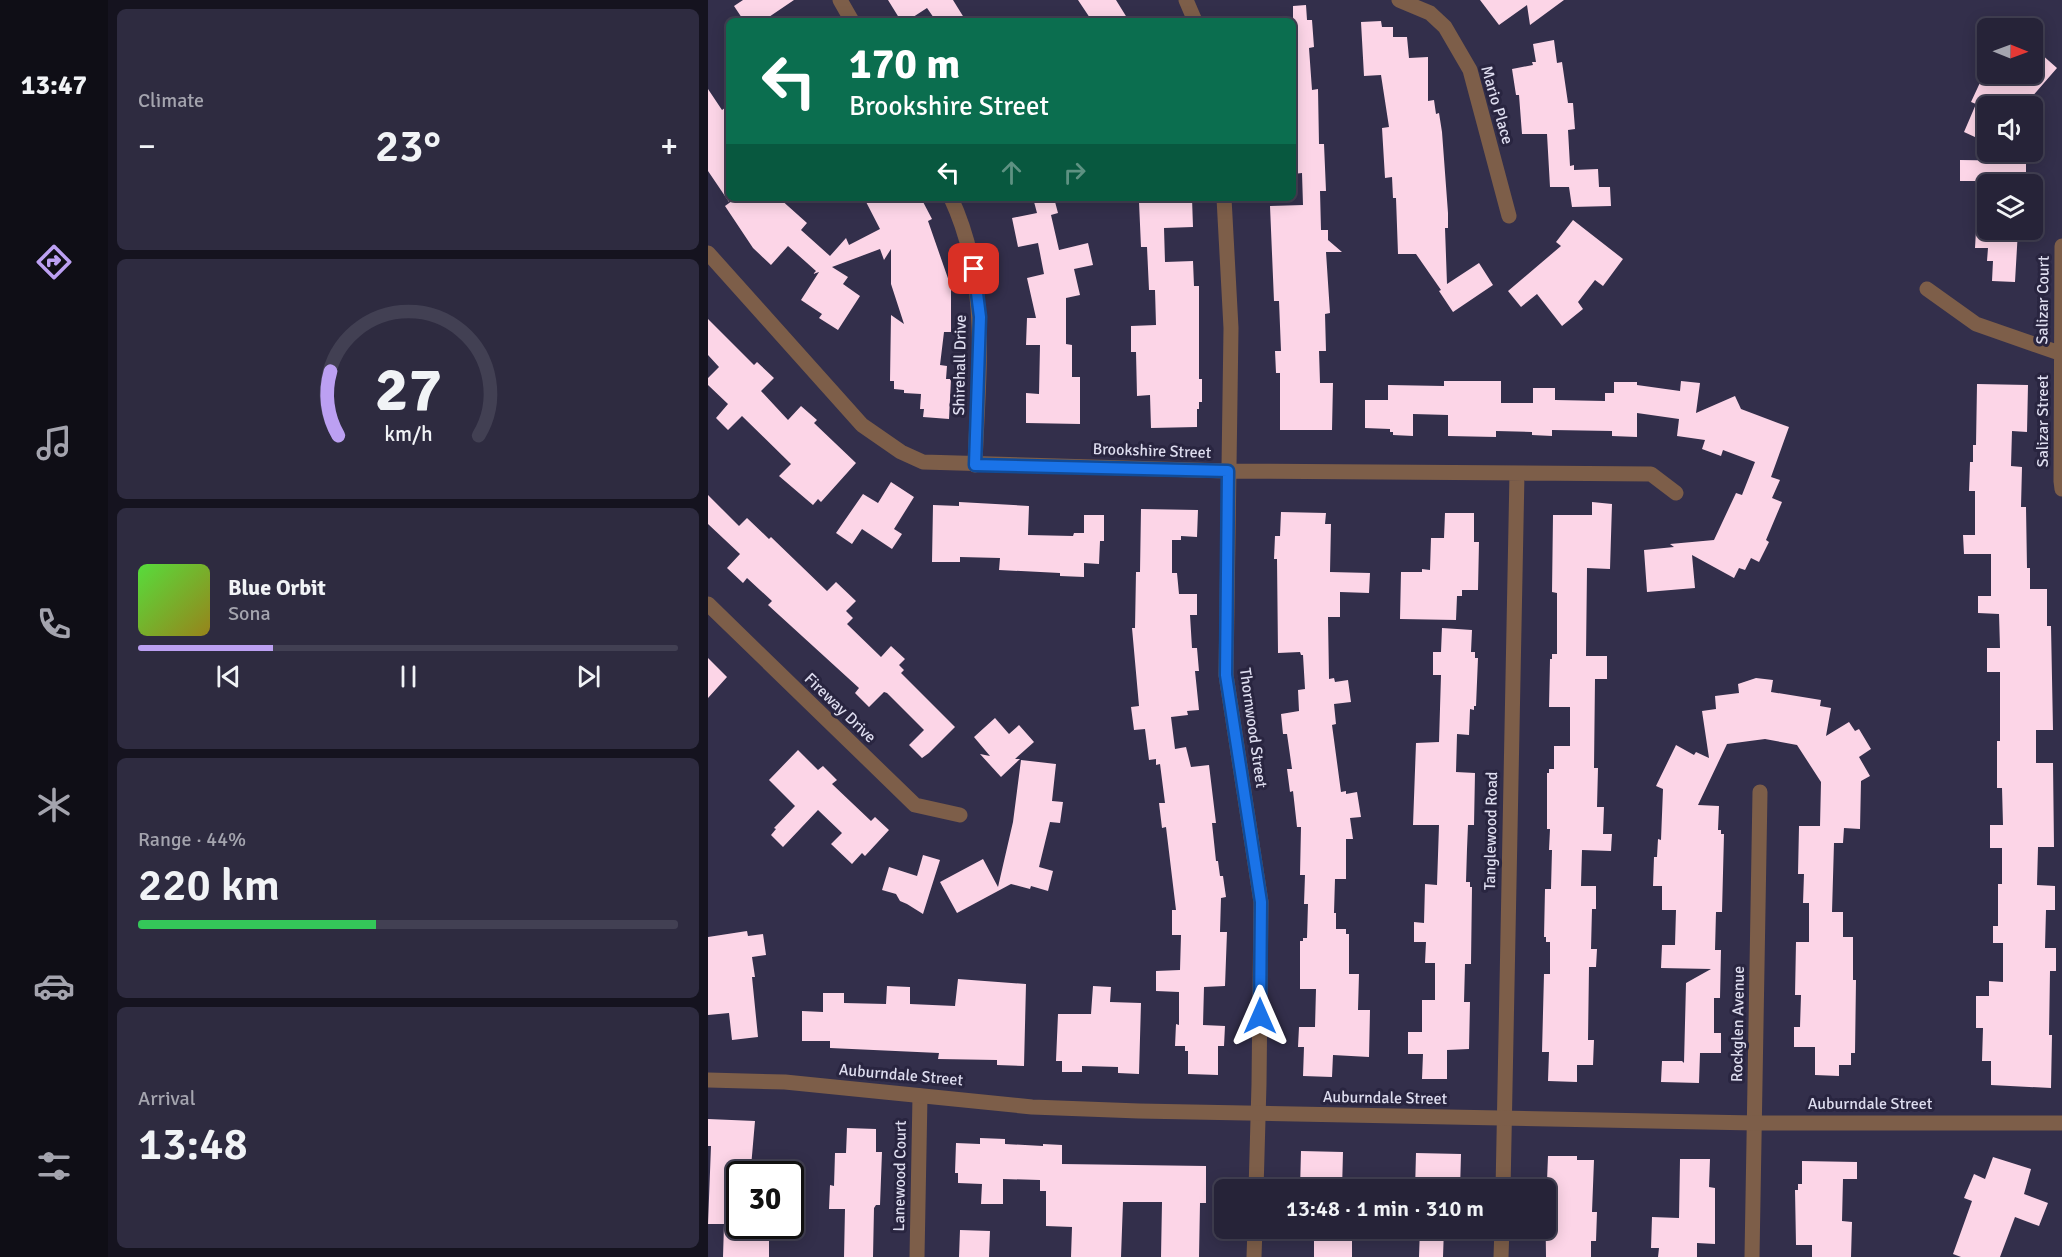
<!DOCTYPE html>
<meta charset="utf-8">
<style>
:root{--surface:#262338;--page:#2e2b40;--text:#f1f3f6;--muted:#a4a4ae;--line:#424053;--accent:#bca0f2}
body{margin:0;font-family:Signika,sans-serif;background:var(--page);color:var(--text);height:100vh;display:flex;flex-direction:column;font-size:22px;white-space:nowrap}
*{box-sizing:border-box;margin:0}
p{font-size:20px;color:var(--muted)}
.icon{flex:none;width:33px;height:33px;fill:none;stroke:currentColor;stroke-width:2;stroke-linecap:round;stroke-linejoin:round}
.map{position:relative;flex:1;overflow:hidden}
.side{display:flex;flex-direction:column;gap:9px;padding:9px;background:#15131f;width:600px}
.side>*{flex:none}
.banner{position:absolute;left:18px;top:18px;width:570px;height:183px;border-radius:9px;box-shadow:0 3px 15px #0003,0 0 0 2px var(--line);background:#0b6e4f;color:#fff;overflow:hidden}
.needle{width:39px;rotate:91deg}
.controls{position:absolute;left:1269px;top:18px;display:grid;gap:12px}
.controls a{display:grid;place-items:center;width:66px;height:66px;border-radius:9px;background:var(--surface);box-shadow:0 3px 15px #0003,0 0 0 2px var(--line);font-size:30px}
.speed{position:absolute;left:18px;top:1161px;display:flex;gap:12px;font-size:30px;font-weight:700;text-align:center}
.speed>*{display:grid;place-content:center;width:78px;height:78px;border-radius:50%;background:var(--surface);box-shadow:0 3px 15px #0003,0 0 0 2px var(--line);line-height:1}
.speed .limit{border:3px solid #111;border-radius:9px;background:#fff;color:#111}
.pin{position:absolute;display:grid;place-items:center;width:51px;height:51px;color:#fff;margin:-26px;border-radius:12px;box-shadow:0 3px 9px #0006}
.me{position:absolute;width:66px;margin:-33px;rotate:0deg;stroke-linejoin:round;filter:drop-shadow(0 0 4px #0008)}
.turn{display:flex;align-items:center;gap:21px;height:126px;padding:0 24px;font-size:27px}
.turn .icon{width:78px;height:78px;stroke-width:2.5}
.turn b{display:block;font-size:42px;line-height:51px}
.lanes{display:flex;align-items:center;height:57px;padding:0 24px;background:#0003;justify-content:center;gap:30px;direction:ltr}
.lanes .off{opacity:.35}
.big{font-size:45px;font-weight:600;line-height:1.1}
.side .widget{flex:1;display:flex;flex-direction:column;justify-content:center;gap:9px;min-width:0;padding:0 21px;border-radius:9px;background:var(--page)}
.side .dial{align-items:center;gap:0}
.dial svg{height:156px;overflow:visible;fill:none;stroke:var(--line);stroke-width:7;stroke-linecap:round;text-anchor:middle}
.dial text{fill:var(--text);stroke:none}
.song{display:flex;align-items:center;gap:18px}
.cover{width:72px;height:72px;border-radius:9px;background:linear-gradient(135deg,hsl(110 70% 55%),hsl(50 70% 35%))}
.played{height:6px;border-radius:3px;background:linear-gradient(90deg,var(--accent) 25%,var(--line) 25%)}
.keys{display:flex;justify-content:space-around;direction:ltr}
.heat{display:flex;justify-content:space-between;align-items:center;font-size:33px;direction:ltr}
.charge{height:9px;border-radius:4px;background:linear-gradient(90deg,#34c759 44%,var(--line) 0)}
.trip{position:absolute;left:506px;top:1179px;width:342px;height:60px;border-radius:9px;background:var(--surface);box-shadow:0 3px 15px #0003,0 0 0 2px var(--line);font-weight:600;line-height:60px;text-align:center}
main{display:flex;flex:1;min-height:0}
.dock{display:flex;flex-direction:column;width:108px;justify-content:space-around;align-items:center;background:#0f0e16;color:var(--muted)}
.dock .icon{width:42px;height:42px}
.dock .on{color:var(--accent)}
.dock b{font-size:27px;color:var(--text)}
.map>svg:first-child{display:block}
.building{fill:#fcd5e7}
.lines{fill:none;stroke-linecap:round;stroke-linejoin:round}
.minor{stroke:#7d5e49;stroke-width:15}
.tertiary{stroke:#7d5e49;stroke-width:15}
.route-casing{stroke:#114b97;stroke-width:15}
.route{stroke:#1a73e8;stroke-width:10}
.labels{text-anchor:middle;dominant-baseline:central;stroke-width:6;stroke-linejoin:round;paint-order:stroke}
.street-label{font-size:16px;fill:#deddef;stroke:#292540}
</style>
<main>
<nav class="dock">
<b>13:47</b>
<svg class="icon on" aria-label="directions" viewBox="0 0 24 24"><path d="M12 3l9 9-9 9-9-9zM9 14v-3h6M13 9l2 2-2 2"/></svg>
<svg class="icon" aria-label="music" viewBox="0 0 24 24"><path d="M9 18V5l10-2v13"/><circle cx="6" cy="18" r="3"/><circle cx="16" cy="16" r="3"/></svg>
<svg class="icon" aria-label="phone" viewBox="0 0 24 24"><path d="M5 4h4l2 5-3 2q2 4 5 5l2-3 5 2v4C11 20 4 13 5 4z"/></svg>
<svg class="icon" aria-label="climate" viewBox="0 0 24 24"><path d="M12 3v18M4 7l16 10M4 17L20 7"/></svg>
<svg class="icon" aria-label="car" viewBox="0 0 24 24"><path d="M5 17H2v-5l4-1 3-4h7l3 4 3 1v5h-3M9 17h6M6 11h13"/><circle cx="7" cy="17" r="2"/><circle cx="17" cy="17" r="2"/></svg>
<svg class="icon" aria-label="filters" viewBox="0 0 24 24"><path d="M4 7h16M4 17h16"/><circle cx="9" cy="7" r="2"/><circle cx="15" cy="17" r="2"/></svg>
</nav>
<section class="side">
<div class="widget"><p>Climate</p>
<div class="heat"><a>−</a><b class="big">23°</b><a>+</a></div>
</div>
<div class="widget dial"><svg viewBox="0 0 100 80">
<path d="M14 69A42 42 0 1 1 86 69"/>
<path d="M14 69A42 42 0 0 1 10 36" stroke="#bca0f2"/>
<text x="50" y="56" font-size="32" font-weight="700">27</text>
<text x="50" y="72" font-size="11">km/h</text>
</svg></div>
<div class="widget">
<div class="song"><i class="cover"></i><div><b>Blue Orbit</b><p>Sona</p></div></div>
<div class="played"></div>
<div class="keys"><svg class="icon" aria-label="previous" viewBox="0 0 24 24"><path d="M18 5L8 12l10 7zM5 5v14"/></svg><svg class="icon" aria-label="pause" viewBox="0 0 24 24"><path d="M8 5v14M16 5v14"/></svg><svg class="icon" aria-label="next" viewBox="0 0 24 24"><path d="M6 5l10 7-10 7zM19 5v14"/></svg></div>
</div>
<div class="widget"><p>Range · 44%</p><b class="big">220 km</b><div class="charge"></div></div>
<div class="widget"><p>Arrival</p><b class="big">13:48</b></div>
</section>
<div class="map">
<svg width="1354" height="1257" viewBox="0 0 1354 1257">
<rect width="100%" height="100%" fill="#332f4b"/>
<path class="building" d="M35 0H86L55 21H36L26 6Z
M180 0H245L258 21H228L219 8 199 21H193Z
M370 0H408L421 21H384Z
M772 0H856L822 25 819 5 791 25Z
M598 5 599 20H604L606 47 601 48 604 90 610 89 611 144H616L618 191H612L613 230H620V240L634 252H618L622 313 617 314 618 351H611L612 383H625L624 430H572V373H568L567 351H573L571 301H566L562 206 595 205 594 173 585 174V6Z
M673 21 674 27H685V37H699L701 58 720 57V101L726 100 728 114 731 113 734 132 740 213V228H737L739 284 771 263 785 285 745 312 731 291 733 290 708 254H690L688 198H685L684 177 677 178 674 128 681 127 673 75 656 76 653 22Z
M846 40 849 63 854 62 860 103H865L867 129 860 130 862 166 866 165V170L890 169 891 187H902L903 206 864 207 861 187H842L839 134H814L811 95H808L804 69 825 65 824 62H828L825 44Z
M1324 46 1349 68 1316 106H1280V143L1256 132 1268 104 1263 102 1276 74H1324Z
M0 89 14 110 21 105V202L0 171Z
M1252 160 1318 161V184H1267V181H1252Z
M28 198H71L99 223 93 230 122 256 138 238 141 245 172 229 156 198H213L224 219 220 221 243 287V332H236L232 365 239 366 238 379H243L241 419 215 417 216 409H212L213 394 196 393V390L186 389V381H182L183 315 196 324 183 284V249L176 260 172 249 124 267 140 277 135 284 152 296 130 330 111 318 114 314 93 300 111 272 105 274 108 271 80 246 63 265 45 248 17 206Z
M325 198H346L350 213 343 215 351 250 380 243 385 265 366 269 372 295 358 298V344L364 345V377H372V424L318 423V393L331 394 332 345H318L319 318H328L319 278 336 274 330 243 310 247 304 218 329 213Z
M484 198 485 227 456 228 457 262 485 261 486 286H491V379H494V402H491V409H489V427L443 428 442 395 429 396 428 352H423V326L448 325 447 290H441L439 247H433L431 202 432 200Z
M865 220 915 259 895 286 887 280 870 302 875 309 854 326 829 294 813 307 800 291 853 246 848 242Z
M1268 230H1310L1307 282 1284 281 1285 261H1279L1280 248H1267Z
M0 319 46 365 49 362 66 378 53 391 80 420 93 406 109 420 106 423 148 463 113 502 110 499 105 505 71 476 83 464 34 416 20 430 8 418 20 404 0 385V378L11 367 0 355Z
M736 381H793V403H825V388H847V400L897 401V393H906V382H929V385L972 391 973 381 992 383 988 413 1027 396 1033 409 1081 427 1063 477 1072 480 1064 498 1074 502 1058 540 1061 542 1051 562 1043 558 1037 570 1031 568 1026 578 984 555 987 588 939 592 936 550 966 547 962 544 1006 540 1028 493 1034 495 1047 462 1015 450 1013 456 994 449 997 440 969 436 971 419 929 413V437L904 436V431L844 430V436L824 435V432L788 431V437L740 436V415L705 414V436L685 435V432H682V429L657 428V400H680V385L736 386Z
M1269 384 1320 385 1319 432 1304 431 1303 466 1314 467 1313 507H1318L1319 568H1322V589H1339V626H1343L1345 730H1328V763H1345L1346 847H1330L1329 885 1347 886V910H1338L1337 948H1348V971H1342L1341 1035H1344L1343 1088 1283 1085V1061H1274L1275 1028H1268V996H1281V981L1295 982V943H1285V926H1290V884H1294V848H1282V825H1295L1294 788H1289V741H1292V672H1279V648H1292L1291 614 1270 613V596H1283V554H1256L1255 535H1267V491H1261L1262 462H1265V445H1268Z
M183 482 206 497 186 529 194 534 184 549 154 529 144 544 128 533 155 494 170 503Z
M0 495 31 526 39 518 61 539 63 537 119 591 128 582 148 601 138 611 145 618 139 624 173 657 183 646 197 659 191 665 196 670 193 673 247 727 221 753 214 758 201 745 216 730 179 693 176 692 161 707 147 693 151 688 60 605 64 601 39 578 35 583 19 568 32 554 0 524Z
M251 502 321 506 320 535 365 536 366 533H376V515H396V541H392L391 564 376 563V577L352 576V573L291 570 292 558 252 557V562H224L225 505 251 506Z
M884 502 904 504 902 569 879 568 878 656H899V679H887L886 768H890L889 807H896L895 834H904L903 851 874 850 873 886H888V909H884L883 949H889L888 967H881L880 1040H886L885 1065H869V1082L840 1081 841 1052H834L836 974H842V942H838V937H836L837 889H843L844 850H841L842 829H839V773H841V769H846V746H862V707H841L842 659H844V654H849V593L844 592 845 515H884Z
M433 509 490 510 489 537 473 536V540H464V573H469L471 594H489V615H482L484 648H489L491 671H487L491 710 479 711 480 715 463 717 467 749 478 747 483 767 501 765 508 823H504L508 861H510L512 876H515L518 897 513 898 512 932H519L517 986 496 987 495 1025 517 1026 516 1046H510V1075L480 1074V1051H477V1046H467L468 1024 471 1025V992L448 991V971L472 970 473 935H464V910H468L458 827 454 828 451 803H457L452 764 448 765V759L441 760 437 729 426 730 423 707 431 706 424 628H427L428 572H432Z
M573 512 618 513 617 524H623L622 572 662 573 661 593 632 592V617H620L621 679 626 678 627 682 640 680 643 702 626 704 628 724 624 725 633 792 638 791V794L649 792 653 817 642 818 645 839H638V879H627L626 913H628V929H638V934H641V974H651L650 1010H662L661 1057 625 1055 624 1077 595 1076 596 1047H590L591 1027H607L608 989H592V941H595V938H599L600 904H596L597 875H592L593 827H589L585 791 582 792 579 769H584L579 734H575L573 714 591 711 590 690 597 689 595 655H593L592 652 570 653 569 559H566L567 536H572Z
M737 513H766V542H771L770 590H754V596H749L748 620 692 619 693 572H714V569L722 570 723 538H736Z
M734 628 764 630 763 652H767V658H770L768 706H766V710L762 709 761 735 749 734 748 772 767 773 766 825H760L759 849 758 882H762V887H764L763 964H757L756 1002H762L761 1049 739 1050V1079H714L715 1054H700V1032H714V1000H727V963H717L718 942H706V922L716 923 717 884 729 885 731 825H705L708 743 731 742 733 675H725V652H733Z
M0 658 19 677 0 698Z
M1048 678 1065 680 1063 692 1113 700 1112 706 1123 708 1118 736 1141 722 1147 731 1151 729 1163 749 1151 757 1162 776 1153 781 1152 829 1136 828 1135 843H1126L1124 912H1135V937H1145V980H1148L1147 1053H1143V1065H1131V1076L1107 1075V1047H1086V1027H1092L1093 995H1087L1088 942H1101V903H1095L1096 874H1090L1091 826H1112L1113 782 1089 745 1057 739 1019 744 990 805 1011 806 1010 830H1013V834H1016L1014 912H1008L1007 950H1013L1012 998H1006V1033H1013V1053H992L991 1083 953 1082 954 1061H974L976 1063 978 983 1003 969 953 968 954 945H967L968 910H954V886H945L946 857H949L950 839 953 840 955 789 948 786 968 745 986 755 988 752 1001 758 994 711 1008 709 1007 696 1031 693 1030 684Z
M287 718 301 734 311 725 326 742 307 759H312L293 777 272 754 282 756 266 737Z
M90 750 110 770 115 766 129 780 124 784 163 821 167 817 181 830 157 856 154 853 144 864 123 844 134 833 110 810 75 847 63 835 68 829 66 828 87 806 61 780Z
M313 760 348 764 344 801 355 802 352 823 342 822 331 867 345 871 340 891 323 886 322 889 303 884 249 913 232 882 275 859 290 887 305 822Z
M215 855 232 860 215 914 199 904 192 901 188 894 174 890 181 867 209 876Z
M39 931 40 936 55 934 58 955 44 957 47 977H44L50 1037 24 1040 21 1013 0 1015V937Z
M250 979 318 984 316 1066 289 1065V1060L230 1059 231 1053 122 1048V1041H94V1011L115 1012V993H136V1003L178 1004 179 986 202 987V1004L247 1006Z
M385 986 403 987 402 1002 433 1003 431 1074 410 1073V1067L374 1066V1072H354V1061H348L350 1014H383Z
M0 1119 47 1121 43 1167H32V1239L61 1240V1257H15L16 1224H0L3 1146H0Z
M139 1128 168 1129V1152H174L172 1205H168L166 1208 165 1257H136L137 1209H121L122 1185 126 1186 127 1153H138Z
M272 1138 297 1139V1144L335 1146V1144L354 1145V1164L498 1166V1203H492L491 1257H453L454 1202H415L413 1257H363L364 1227 338 1226V1191H332V1180L295 1179V1204H273L274 1184 250 1183V1173H247L248 1143 272 1144Z
M593 1151 635 1152 634 1190H592Z
M708 1153 753 1154 752 1190H707Z
M840 1156H869V1160H886L884 1212H889L888 1241H883V1257H838L837 1180 839 1181Z
M1285 1157 1323 1169 1316 1194 1340 1203 1331 1226 1307 1217 1292 1257H1253L1245 1254 1264 1201 1256 1198 1266 1174 1277 1179Z
M972 1159H1002L1001 1187 1007 1188V1244L989 1243V1257H950L951 1248H943L944 1217 971 1218Z
M1094 1161 1149 1162V1179H1135L1134 1221 1144 1222 1143 1257H1104V1245H1088L1087 1190H1090V1184H1094Z
M606 1228H644V1257H606Z
M712 1228H736L735 1257H711Z
M252 1230 282 1231 281 1257H251Z"/>
<g class="lines">
<path class="minor" d="M132 0 144 21
M478 0 487 21
M691 0 722 13 737 27 762 70 801 216
M243 198C283 284 270 372 267 465
M516 198 523 328 518 675 553 902 551 1084 548 1190
M1354 246 1353 481 1354 489
M0 253 154 425 193 452 215 462 520 471 943 474 968 493
M1219 289 1268 324 1354 354
M0 604 207 805 252 815
M795 1190 809 473
M209 1257 212 1096
M546 1257 547 1228
M793 1257 794 1228
M1044 1257 1052 792"/>
<path class="tertiary" d="M0 1080 77 1082 324 1107 431 1111 1047 1123H1354"/>
</g>
<g class="lines">
<defs>
<path id="route" d="M266 269 272 317 267 465 520 471 518 675 553 902 552 1016"/>
</defs>
<use href="#route" class="route-casing"/>
<use href="#route" class="route"/>
</g>
<g class="labels">
<g class="street-label">
<text transform="translate(789 105) rotate(74)">Mario Place</text>
<text transform="translate(1335 300) rotate(-89)">Salizar Court</text>
<text transform="translate(252 365) rotate(-89)">Shirehall Drive</text>
<text transform="translate(1335 421) rotate(-90)">Salizar Street</text>
<text transform="translate(444 451) rotate(2)">Brookshire Street</text>
<text transform="translate(132 708) rotate(44)">Fireway Drive</text>
<text transform="translate(545 728) rotate(82)">Thornwood Street</text>
<text transform="translate(783 831) rotate(-89)">Tanglewood Road</text>
<text transform="translate(1030 1024) rotate(-89)">Rockglen Avenue</text>
<text transform="translate(193 1075) rotate(5)">Auburndale Street</text>
<text transform="translate(677 1098) rotate(1)">Auburndale Street</text>
<text x="1162" y="1104">Auburndale Street</text>
<text transform="translate(192 1176) rotate(-89)">Lanewood Court</text>
</g>
</g>
</svg>
<div class="controls">
<a><svg class="needle" viewBox="-14 -14 28 28"><path d="M0-13l5 13h-10z" fill="#e53935"/><path d="M0 13l5-13h-10z" fill="#a4a4ae"/></svg></a>
<a><svg class="icon" aria-label="sound" viewBox="0 0 24 24"><path d="M4 9h4l5-4v14l-5-4H4zM17 9q2 3 0 6"/></svg></a>
<a><svg class="icon" aria-label="layers" viewBox="0 0 24 24"><path d="M12 4l9 5-9 5-9-5zM3 14l9 5 9-5"/></svg></a>
</div>
<div class="speed"><div class="limit">30</div></div>
<div class="pin" style="left:266px;top:269px;background:#d93025"><svg class="icon" aria-label="arrive" viewBox="0 0 24 24"><path d="M6 21V4h12l-3 4 3 4H6"/></svg></div>
<svg class="me" style="left:552px;top:1016px" viewBox="-20 -20 40 40"><path d="M0-17L14 15 0 8-14 15z" fill="#1a73e8" stroke="#fff" stroke-width="4"/></svg>
<div class="trip">13:48 · 1 min · 310 m</div>
<div class="banner">
<div class="turn"><svg class="icon" aria-label="left" viewBox="0 0 24 24"><path d="M17 20v-9H6M10 6l-5 5 5 5"/></svg><div><b>170 m</b>Brookshire Street</div></div>
<div class="lanes"><svg class="icon" aria-label="left" viewBox="0 0 24 24"><path d="M17 20v-9H6M10 6l-5 5 5 5"/></svg><svg class="icon off" aria-label="ahead" viewBox="0 0 24 24"><path d="M12 20V5M6 11l6-6 6 6"/></svg><svg class="icon off" aria-label="right" viewBox="0 0 24 24"><path d="M7 20v-9h11M14 6l5 5-5 5"/></svg></div>
</div>
</div>
</main>
